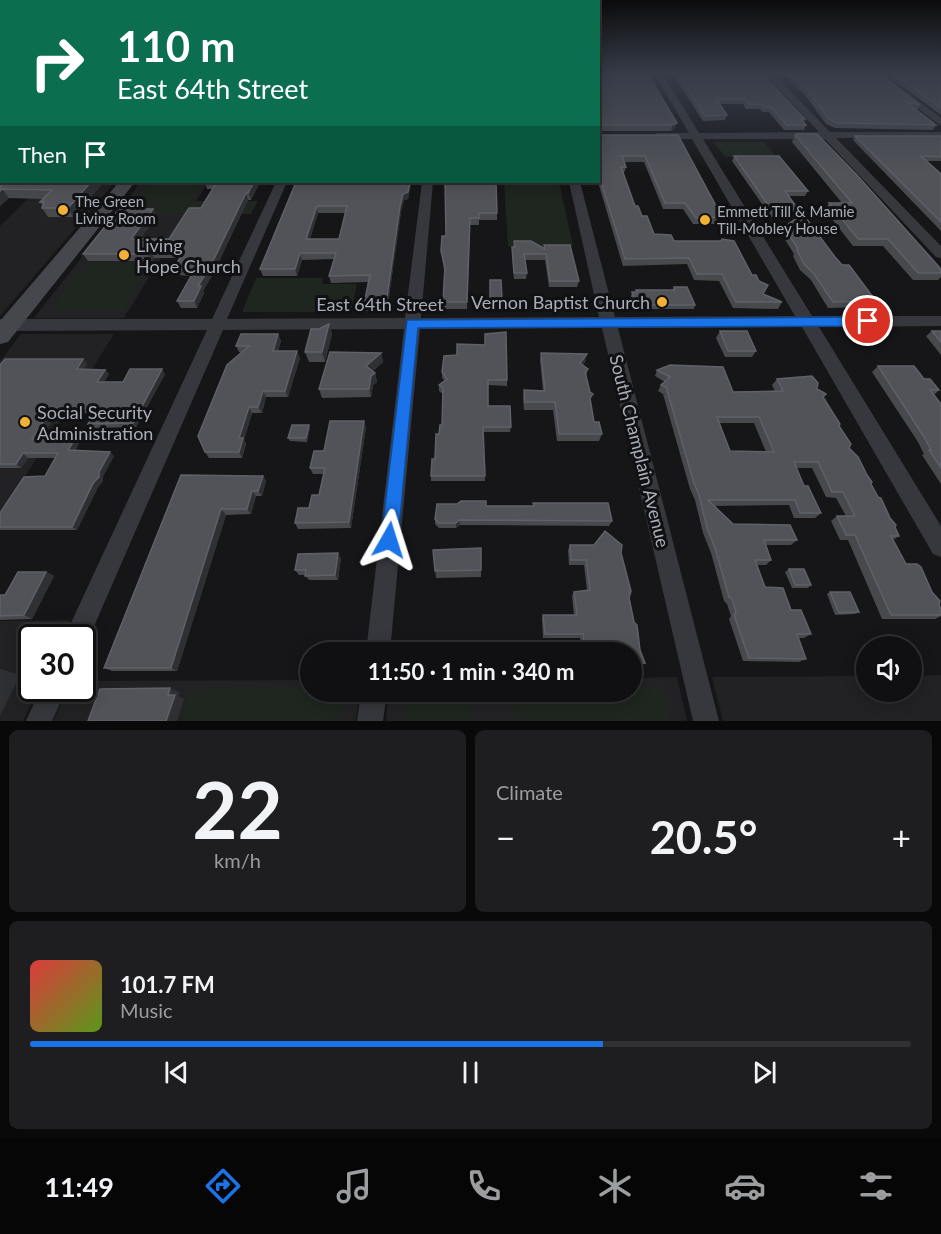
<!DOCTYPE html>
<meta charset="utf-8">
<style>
:root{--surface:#101012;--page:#1e1e20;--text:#f1f3f6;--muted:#9c9d9f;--line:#303032;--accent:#1a73e8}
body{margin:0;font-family:Lato,sans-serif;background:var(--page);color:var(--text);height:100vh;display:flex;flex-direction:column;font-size:22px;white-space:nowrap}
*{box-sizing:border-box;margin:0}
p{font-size:20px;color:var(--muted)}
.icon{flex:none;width:33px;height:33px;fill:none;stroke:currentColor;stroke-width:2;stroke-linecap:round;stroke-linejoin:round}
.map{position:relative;height:721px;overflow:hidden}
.panel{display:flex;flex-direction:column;gap:9px;padding:9px;background:#09090a;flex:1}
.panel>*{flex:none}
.banner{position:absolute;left:0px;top:0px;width:600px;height:183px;box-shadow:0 3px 15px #0003,0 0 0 2px var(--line);background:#0b6e4f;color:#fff;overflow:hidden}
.tools{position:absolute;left:856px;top:636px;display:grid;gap:12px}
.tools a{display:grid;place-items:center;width:66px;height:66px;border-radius:50%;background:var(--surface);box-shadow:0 3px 15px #0003,0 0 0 2px var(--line);font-size:30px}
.speed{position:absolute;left:18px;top:624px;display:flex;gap:12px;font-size:30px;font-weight:700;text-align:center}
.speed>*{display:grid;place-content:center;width:78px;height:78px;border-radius:50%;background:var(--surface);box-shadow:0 3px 15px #0003,0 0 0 2px var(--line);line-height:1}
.speed .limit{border:3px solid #111;border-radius:9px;background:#fff;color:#111}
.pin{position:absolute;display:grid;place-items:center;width:51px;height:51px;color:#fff;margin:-26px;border:3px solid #fff;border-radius:50%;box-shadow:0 2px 6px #0007}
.me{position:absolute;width:66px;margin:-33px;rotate:6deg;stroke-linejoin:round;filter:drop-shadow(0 0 4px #0008)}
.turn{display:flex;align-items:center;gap:21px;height:126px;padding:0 18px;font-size:27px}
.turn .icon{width:78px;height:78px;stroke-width:2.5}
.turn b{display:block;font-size:42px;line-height:51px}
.then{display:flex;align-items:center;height:57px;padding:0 18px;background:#0003;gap:12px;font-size:22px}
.big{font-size:45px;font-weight:700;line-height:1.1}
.panel .widget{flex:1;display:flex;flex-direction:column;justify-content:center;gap:9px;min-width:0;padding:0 21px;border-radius:9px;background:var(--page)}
.panel .dial{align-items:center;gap:0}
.dial b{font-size:78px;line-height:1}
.song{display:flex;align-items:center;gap:18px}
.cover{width:72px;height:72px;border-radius:9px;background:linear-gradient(135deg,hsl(0 70% 55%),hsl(90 70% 35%))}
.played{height:6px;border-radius:3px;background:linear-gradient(90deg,var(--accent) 65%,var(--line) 65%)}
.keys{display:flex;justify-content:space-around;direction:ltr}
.heat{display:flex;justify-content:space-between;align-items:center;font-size:33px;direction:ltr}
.panel .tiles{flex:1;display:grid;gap:9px;grid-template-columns:1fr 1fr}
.widget:last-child{grid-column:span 2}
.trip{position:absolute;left:300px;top:642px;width:342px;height:60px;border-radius:30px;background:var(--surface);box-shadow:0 3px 15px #0003,0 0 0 2px var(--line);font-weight:700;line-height:60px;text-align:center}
.dock{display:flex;height:96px;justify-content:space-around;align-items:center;background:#060607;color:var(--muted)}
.dock .icon{width:42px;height:42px}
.dock .selected{color:var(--accent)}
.dock b{font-size:27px;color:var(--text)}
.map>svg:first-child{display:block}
.built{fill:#222225}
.green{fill:#1e261f}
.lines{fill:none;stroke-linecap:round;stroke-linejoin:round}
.minor{fill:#37383d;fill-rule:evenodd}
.secondary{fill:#45474d;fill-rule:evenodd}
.wall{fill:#47494d;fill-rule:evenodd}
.shaded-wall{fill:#2f3033}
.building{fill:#525359;stroke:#5f6168;stroke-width:1.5;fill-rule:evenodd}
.route{fill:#1a73e8;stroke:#114b97;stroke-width:1.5}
.poi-dot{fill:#f2b134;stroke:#111113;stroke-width:2}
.labels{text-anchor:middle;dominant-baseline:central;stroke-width:6;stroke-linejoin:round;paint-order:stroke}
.far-poi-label{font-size:15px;fill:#a8adb8;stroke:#111113;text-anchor:start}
.poi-label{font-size:18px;fill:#a8adb8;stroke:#111113;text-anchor:start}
.street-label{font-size:18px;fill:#a8adb8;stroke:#111113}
</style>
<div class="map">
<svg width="941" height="721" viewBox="0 0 941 721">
<rect width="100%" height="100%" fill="#161618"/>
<path class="built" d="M45 182H115L0 316V226Z
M141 182H208L124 318H34Z
M21 334H114L0 517V361Z
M70 620 62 637 32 638V688L38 689 23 721H0V621Z
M941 675V721H723L712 677 867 676V692H912V676Z
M677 677 687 721H386L388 692H632V678Z
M310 680V692H359L356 721H53L68 689 82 688 83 681Z"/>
<path class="green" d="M714 142H764L777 157H725Z
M149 182H203L191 201H258L251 214H125Z
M504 182H559L573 246H508Z
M87 263H153L123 310H51Z
M256 278H323L322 284H357L351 312H242Z
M310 687V692H342L338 721H181L190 689Z
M632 687H662L670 721H514L513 692H632Z
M407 692H471V721H405Z"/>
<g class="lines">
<path class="minor" d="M654 73H662L699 133 819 132 764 73H773L830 132H941V138H836L941 246V258L936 257 825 139H703L812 316H941V326L819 327 941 526V557L933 554 802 327 618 328 719 721H693L602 328 420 329 390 652H366L404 329 223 330 85 647H82V638H64L207 330 0 331V319H212L276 182H287L227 319 405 318 422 182H433L421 318 599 317 569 182H580L615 317 795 316 692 139H657L652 136 657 133H689Z
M872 73H881L941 118V126Z
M0 133H2V139H0Z
M0 157H2L0 165Z
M41 688H67L52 721H26Z
M361 692H387L383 721H357Z"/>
<path class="secondary" d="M119 182H135L8 342 0 344V321Z"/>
</g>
<path class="wall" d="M598 73H647L675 128 671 131H598Z
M672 73H766L764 77 805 119 804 122 806 125 804 130H784L769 112H762L760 109H746L743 104H719L727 115 725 120 703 121Z
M775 73H878L920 105 917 110 936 125 933 130 835 128 826 124 805 95 786 77H780Z
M884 73H941V115Z
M598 135H678L722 217 719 224H693L683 209H663L644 162H624L626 167 624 173H623L635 206 654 234 674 241 752 275 763 294 782 302 778 309 733 308 719 281 694 280 687 264 623 266 598 182Z
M795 135 941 269V277L938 280H913L883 246H853L825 210 829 203H842L792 142Z
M855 136H941V161H926L941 174V231L853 140Z
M734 156 808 191 805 196H788L800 212 797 217H771L732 161Z
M0 166 2 182H104L73 217H48L42 208 43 206 40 202 43 199 9 198 0 206Z
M205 182H260L251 200H248L214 272 203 291 204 293 197 308H181L177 301 191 276 178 275 174 268 180 258H154L152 261H88L83 254 157 215 140 239H169L201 208 213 189H207Z
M296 182H332V183H411L408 199 404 200 401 212 387 311H366L364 304 368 282 331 283 329 276 334 259 302 260 297 276H263L260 269ZM318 213H346L339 239H310Z
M445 182 497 213V220H479V225H470L467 309H443L444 271 441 251 446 236Z
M784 227 835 257 876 301 871 307 828 308 811 280 800 270 793 256 794 254 781 233Z
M514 241 544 249V245L579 281 577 287H549L545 260H525L527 273 526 279H514L512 253V247H513Z
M490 280 502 298V301H490Z
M674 287 695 305 694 309H634L631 296 632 292H636V290H672Z
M329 324 332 334 325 362H309L305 352 319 329Z
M720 331 756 351 752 357H725L716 338Z
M932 331H941V355L926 336Z
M278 334 281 341 278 351 300 358 288 397H266L262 413H252L244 440 246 444 242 458H209L205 452 242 352H239L236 346Z
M381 353 383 362 373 371 375 373 377 382 373 385 371 397 322 398 319 389Z
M541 353 587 354 585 362 583 365 588 369 586 377 594 422 602 434 599 441H557L553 410H524L523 398 524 390 543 391 540 360Z
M83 359 87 364 84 369 105 370 109 374 104 382H123L165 374 136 427 92 428 88 424 94 413H57L40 439 79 443 75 451 114 456 103 476V481L98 487 77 530H0V513L45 476 55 458H28L21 468H0V365Z
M878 366 924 379 939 390 934 395 941 404V484L922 455 924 454 918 442 872 372Z
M657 370 733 392 775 391 772 385 777 379 817 389 823 397 839 426 849 448 871 484 899 536 893 540 906 564 932 592 941 609V616L935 619H882L848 540H840L831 521 837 516H846L836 498 826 497 812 468H797L804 486 821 513 815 518H794L789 505 713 506 733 524 797 540 791 545H766L771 560 766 565H757L765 587 791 610 811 634 804 638H798L806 659 799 662 743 661 729 619 731 616 727 604 724 601 711 553 703 533 695 500 690 489 663 394 658 391 661 385 665 382 655 376ZM719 423H754L766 452 730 451Z
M442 372 507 380V386L488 385V406L511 427 510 432H483L485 481H431V476L439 434 442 425 443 394 439 391V385L445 381 442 378Z
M366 427 351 528 298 529 295 523 319 495 324 474H313L310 468 324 451Z
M310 428 307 442 290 441 288 438Z
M181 475 263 476 266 481 262 496H256L251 514 226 515 177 671H112L104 668Z
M533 503 612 521 609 526 460 525 456 528H439L435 524V519L486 506H533Z
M570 545 621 553 634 622 640 650 645 663 641 666H632V652H582L580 638H543L542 619 543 615H574L572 596 574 592 587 590 584 565H569L568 550Z
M481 548V577L436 578 433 550Z
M341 558 338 580H309L305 575H299L295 570Z
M789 569 811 585 808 588H792L785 572Z
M46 572 54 576 32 619 0 620V595H5Z
M830 592 859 612 855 614 835 615 827 594Z"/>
<path class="shaded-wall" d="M677 123 675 128 671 131 672 125Z
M1 136 2 146 0 147V137Z
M91 182H104L73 217 68 208Z
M254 182H260L251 200 248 193Z
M410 182H411V183L408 199 404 200 401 212 387 311 386 304 400 206 403 194Z
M2 189 9 198 0 206V191Z
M246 193 248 200 214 272 203 291 204 293 197 308 194 301 198 286Z
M317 206 318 213 308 245 306 239Z
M153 209 157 215 135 246 131 239Z
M150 252 154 258 152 261 148 254Z
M300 253 302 260 297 276 295 269Z
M329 324 332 334 325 362 322 352Z
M278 334 281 341 276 358 273 351Z
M297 351 300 358 288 397 285 391Z
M381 353 383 362 368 375 366 366Z
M587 354 585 362 579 371 580 363Z
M83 359 87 364 81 374 77 369Z
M162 369 165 374 136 427 133 423Z
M105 370 109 374 101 387 97 382Z
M375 373 377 382 373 385 371 397 369 389 371 376Z
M263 391 266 397 262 413 258 407Z
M249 407 252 413 244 440 246 444 242 458 239 452V438Z
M52 408 57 413 37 443 32 439Z
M364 421 366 427 351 528 349 522Z
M309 425 310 428 307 442 306 438Z
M75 439 79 443 73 455 68 450Z
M110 452 114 456 103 476V481L98 487 77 530 72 527Z
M23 453 28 458 21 468 16 464Z
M263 476 266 481 262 496 258 491Z
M252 491 256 496 251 514 247 509Z
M221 509 226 515 177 671 171 668Z
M459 520 460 525 456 528V523Z
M338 553 341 558 338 580 335 575Z
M46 572 54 576 32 619 24 615Z
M0 669 20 675 0 716Z
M170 688 180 692 178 696 184 699 177 721H166L168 695Z"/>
<path class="building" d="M0 73H2V115H0Z
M598 73H647L677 123 672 125H598Z
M677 73H761L805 119H801L806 125H787L771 107H764L762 104H748L744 99H716L727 115 705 116Z
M789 73H878L920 105 906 102 936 125 838 123 829 119 808 91Z
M893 73H941V108Z
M796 134H817L856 174 941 269V273H918L888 239H858L829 203H852L795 135Z
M598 135H678L722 217 696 218 685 203H665L645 156H622L626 167H621L635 206H638L642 216H647L654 234 671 235 674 241H721L722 239 734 241 752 275H756L759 281 768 285 763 294 782 302H736L722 274H697L689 258 625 259 598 172Z
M855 136H941V157L921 156 941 174V222Z
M734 156H779L808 191H785L800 212H773Z
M2 165V182H91L68 208H42L44 202H40L52 190 2 189 0 191V166Z
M205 182H254L248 193H246L211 265 198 286H201L194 301H177L195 269 174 268 184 251 150 252 148 254H83L119 209H153L131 239H169L189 208H201L217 182Z
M296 182H329L328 183H354L355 182H410L408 192 403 194 400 206 386 304H364L370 275 329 276 336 253H300L295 269H260ZM317 206H347L339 239H306Z
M445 182H496L497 213H479V218H470L467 302H443L445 267 441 251 442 236H446Z
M803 214 835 257 842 265H849L876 301 833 302 814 274 804 264 797 250 798 249 784 227Z
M514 241H531L545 249 544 245H570L579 281H550L546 254H524L527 273H514L512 247H515Z
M490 280H501L502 298H490Z
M674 287H687L695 305H636L632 292H637L636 290H675Z
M329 324 322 352H305L311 329H319Z
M720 331H747L756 351H728Z
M932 331H941V342Z
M506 332 507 380H488V406H510L511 427H483L485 476H431L432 459H435L436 434H439L440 425H442L443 388 439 385 447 379 442 372 444 356 457 355V344L485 345V334Z
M241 334H278L273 351H297L285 391H263L258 407H249L239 438H243L239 452H205L198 436 227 365 249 346H236Z
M330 352 381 353 366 366 375 373 371 376 369 389H319Z
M541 353 587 354 580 363 588 369 585 372 590 392 593 394 590 398 594 422H599L602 434H559L555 402H525L524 390 545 391Z
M5 359H83L77 369 105 370 97 382H123L130 369H162L133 423 88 424 96 409 52 408 32 439H75L68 450 110 452 99 472V477L93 483 72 527H0V513L24 477 45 476 58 453H23L16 464H0V365Z
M670 365 723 367 733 392 783 391 777 379 812 376 818 383 817 389 826 394 823 397 840 424 839 426 851 444 849 448 858 457 867 475 872 482 871 484 878 497 881 498 890 518 896 525 895 527 899 536H891L906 564H917L921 567 932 592 940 601 939 605 941 609V615H891L855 535H846L837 516H855L843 492H832L818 462H794L804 486H808L821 513H800L795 500H708L733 524 790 525 797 540H764L771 560H755L765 587 783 588 791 610H801L811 634H797L806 659 749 658 734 615 736 612 732 599 729 597 715 548 707 528 699 495 694 483 666 387 661 385 670 377 657 370ZM717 417H759L774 452 730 451Z
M878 366H914L924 379H930L939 390H930L941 404V468L929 450H931L924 437Z
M330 421H364L349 522 295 523 298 508H309L312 495H319L325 468H310L314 451H324Z
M292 425H309L306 438H288Z
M181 475 263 476 258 491H252L247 509H221L171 668H104Z
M461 501H486V506H534L533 503H608L612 521 459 520 456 523H438L435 519 437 504H457Z
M605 531 622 545 621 553 631 591 629 598 634 622 637 625 640 650 645 663H632V652H585L583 634H545L543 615H577L574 592 590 590 586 560H571L570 545H594Z
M481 548V570L435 571 433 550Z
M338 553 335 575 305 576 306 570H295L298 554Z
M789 569H804L811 585H795Z
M18 572H46L24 615 0 616V595H5Z
M830 592H850L859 612 839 613Z
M170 688 168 695H175L166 721H88L100 689Z"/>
<linearGradient id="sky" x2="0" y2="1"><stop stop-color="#0c0c0d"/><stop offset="0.42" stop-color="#363c48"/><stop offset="1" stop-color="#363c48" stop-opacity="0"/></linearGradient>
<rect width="941" height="174" fill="url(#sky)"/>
<path class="route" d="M868 317 874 321 868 326 418 328 398 540 396 546 389 549 383 546 381 540 407 320Z"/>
<g class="poi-dot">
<circle cx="63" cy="210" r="6"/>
<circle cx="705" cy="220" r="6"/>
<circle cx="124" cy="255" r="6"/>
<circle cx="662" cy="302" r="6"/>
<circle cx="25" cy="422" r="6"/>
</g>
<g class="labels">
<g class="far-poi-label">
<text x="75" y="201">The Green<tspan x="75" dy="17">Living Room</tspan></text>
<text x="717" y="211">Emmett Till &amp; Mamie<tspan x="717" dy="17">Till-Mobley House</tspan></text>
</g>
<g class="poi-label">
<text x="136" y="245">Living<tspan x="136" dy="21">Hope Church</tspan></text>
<text x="650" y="302" text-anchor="end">Vernon Baptist Church</text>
<text x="37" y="412">Social Security<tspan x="37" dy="21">Administration</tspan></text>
</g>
<g class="street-label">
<text x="380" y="304">East 64th Street</text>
<text transform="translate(640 451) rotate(76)">South Champlain Avenue</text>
</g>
</g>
</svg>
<div class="tools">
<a><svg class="icon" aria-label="sound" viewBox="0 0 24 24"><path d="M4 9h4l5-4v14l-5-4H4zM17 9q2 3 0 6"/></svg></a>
</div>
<div class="speed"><div class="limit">30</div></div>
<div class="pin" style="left:868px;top:321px;background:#d93025"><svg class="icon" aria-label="arrive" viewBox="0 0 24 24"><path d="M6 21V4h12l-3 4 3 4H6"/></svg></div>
<svg class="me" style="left:389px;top:540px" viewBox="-20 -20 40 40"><path d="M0-17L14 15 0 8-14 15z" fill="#1a73e8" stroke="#fff" stroke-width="4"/></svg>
<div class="trip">11:50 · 1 min · 340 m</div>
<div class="banner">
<div class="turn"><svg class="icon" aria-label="right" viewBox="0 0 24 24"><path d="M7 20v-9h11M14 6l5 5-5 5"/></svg><div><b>110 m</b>East 64th Street</div></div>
<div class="then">Then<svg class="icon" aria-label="arrive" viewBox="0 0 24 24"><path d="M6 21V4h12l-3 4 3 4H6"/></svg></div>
</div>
</div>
<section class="panel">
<div class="tiles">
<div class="widget dial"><b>22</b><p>km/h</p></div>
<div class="widget"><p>Climate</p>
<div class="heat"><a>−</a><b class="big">20.5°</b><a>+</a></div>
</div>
<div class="widget">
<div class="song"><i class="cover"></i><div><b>101.7 FM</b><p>Music</p></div></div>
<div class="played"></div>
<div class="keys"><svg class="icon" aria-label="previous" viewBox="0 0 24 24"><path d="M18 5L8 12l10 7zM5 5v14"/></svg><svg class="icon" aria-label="pause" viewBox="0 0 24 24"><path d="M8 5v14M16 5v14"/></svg><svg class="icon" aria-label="next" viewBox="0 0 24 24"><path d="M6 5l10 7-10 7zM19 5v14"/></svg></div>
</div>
</div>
</section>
<nav class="dock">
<b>11:49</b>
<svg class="icon selected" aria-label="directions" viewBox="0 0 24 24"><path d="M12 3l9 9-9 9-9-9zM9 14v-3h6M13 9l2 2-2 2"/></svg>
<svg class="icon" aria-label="music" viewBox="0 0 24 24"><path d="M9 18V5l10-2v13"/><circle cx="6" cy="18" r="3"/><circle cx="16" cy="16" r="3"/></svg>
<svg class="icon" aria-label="phone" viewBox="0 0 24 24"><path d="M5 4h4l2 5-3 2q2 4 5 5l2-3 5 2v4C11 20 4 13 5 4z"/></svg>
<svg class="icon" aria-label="climate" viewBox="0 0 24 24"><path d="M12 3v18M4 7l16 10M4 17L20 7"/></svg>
<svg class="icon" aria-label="car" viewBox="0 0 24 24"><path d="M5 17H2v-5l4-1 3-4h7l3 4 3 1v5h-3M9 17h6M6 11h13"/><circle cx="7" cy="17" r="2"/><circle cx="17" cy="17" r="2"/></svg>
<svg class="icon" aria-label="filters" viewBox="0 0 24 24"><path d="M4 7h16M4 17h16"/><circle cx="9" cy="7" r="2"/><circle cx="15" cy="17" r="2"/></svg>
</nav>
